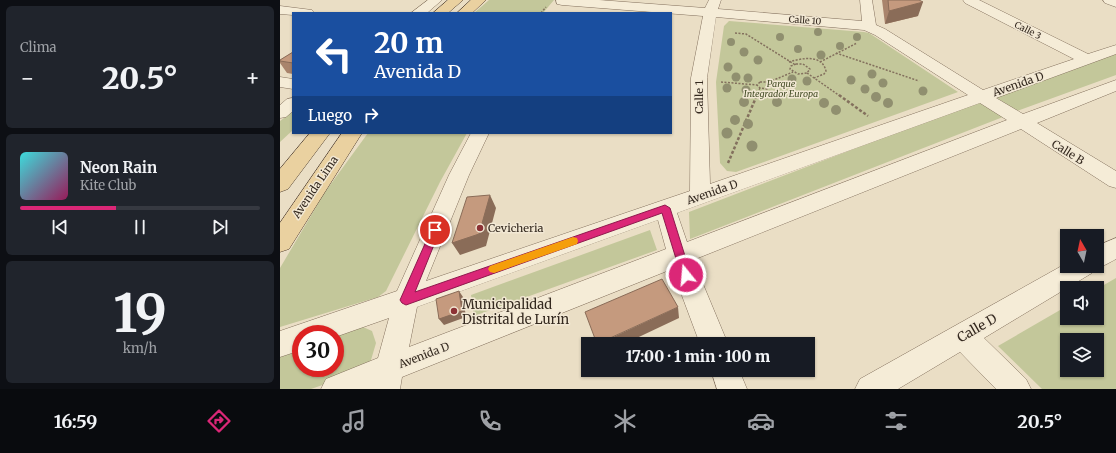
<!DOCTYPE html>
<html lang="es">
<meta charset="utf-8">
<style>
:root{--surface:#171b24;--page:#20242c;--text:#f1f3f6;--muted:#9ea1a6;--line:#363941;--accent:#db2777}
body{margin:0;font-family:Merriweather,serif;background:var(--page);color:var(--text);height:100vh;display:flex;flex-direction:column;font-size:15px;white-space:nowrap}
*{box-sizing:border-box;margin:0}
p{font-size:13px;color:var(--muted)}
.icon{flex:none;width:22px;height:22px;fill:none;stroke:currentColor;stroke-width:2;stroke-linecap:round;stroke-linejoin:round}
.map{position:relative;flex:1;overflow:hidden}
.side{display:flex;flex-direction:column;gap:6px;padding:6px;background:#0d0f14;width:280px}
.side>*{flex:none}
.top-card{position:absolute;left:12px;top:12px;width:380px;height:122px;border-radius:0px;box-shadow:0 1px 3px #0004;background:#1a4fa0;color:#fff;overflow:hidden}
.needle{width:26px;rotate:351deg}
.fabs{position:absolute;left:780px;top:229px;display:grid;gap:8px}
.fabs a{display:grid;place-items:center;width:44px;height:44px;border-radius:0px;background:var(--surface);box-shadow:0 1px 3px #0004;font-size:20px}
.speed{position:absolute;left:12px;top:325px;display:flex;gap:8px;font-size:20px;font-weight:700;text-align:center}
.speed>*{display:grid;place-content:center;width:52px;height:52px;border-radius:50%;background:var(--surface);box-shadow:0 1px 3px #0004;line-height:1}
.speed .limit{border:6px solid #d22;background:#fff;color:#111}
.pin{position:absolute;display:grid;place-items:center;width:34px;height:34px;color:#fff;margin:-17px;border:2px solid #fff;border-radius:50%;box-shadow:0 1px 4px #0007}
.me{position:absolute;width:44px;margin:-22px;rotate:343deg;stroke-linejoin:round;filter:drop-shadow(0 0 3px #0008)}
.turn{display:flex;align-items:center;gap:14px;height:84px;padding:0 16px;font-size:18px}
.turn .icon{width:52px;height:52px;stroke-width:2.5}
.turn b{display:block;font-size:28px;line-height:34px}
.then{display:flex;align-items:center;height:38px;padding:0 16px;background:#0003;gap:8px;font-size:15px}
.big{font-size:30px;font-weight:800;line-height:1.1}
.side .tile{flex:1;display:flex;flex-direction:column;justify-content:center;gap:6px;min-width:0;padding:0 14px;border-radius:6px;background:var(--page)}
.side .dial{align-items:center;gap:0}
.dial b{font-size:52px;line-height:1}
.song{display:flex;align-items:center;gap:12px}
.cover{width:48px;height:48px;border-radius:6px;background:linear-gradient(135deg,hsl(180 70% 55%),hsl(330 70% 35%))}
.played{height:4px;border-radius:2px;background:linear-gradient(90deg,var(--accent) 40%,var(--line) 40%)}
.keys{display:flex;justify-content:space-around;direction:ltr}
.heat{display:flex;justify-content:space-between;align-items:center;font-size:22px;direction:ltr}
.trip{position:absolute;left:301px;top:337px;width:234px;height:40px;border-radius:0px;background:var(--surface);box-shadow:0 1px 3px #0004;font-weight:800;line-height:40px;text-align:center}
.dock{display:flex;height:64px;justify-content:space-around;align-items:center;background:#090b0e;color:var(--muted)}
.dock .icon{width:28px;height:28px}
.dock .current{color:var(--accent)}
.dock b{font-size:18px;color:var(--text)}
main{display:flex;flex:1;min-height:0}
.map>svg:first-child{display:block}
.green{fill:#c3c79a;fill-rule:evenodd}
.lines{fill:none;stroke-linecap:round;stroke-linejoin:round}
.minor-casing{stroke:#83705d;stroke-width:1}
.primary-casing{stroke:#513f30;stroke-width:1}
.path-far1{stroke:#83705d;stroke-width:1.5;stroke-dasharray:2 1.5;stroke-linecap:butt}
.path{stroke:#83705d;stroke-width:2.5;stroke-dasharray:3 2;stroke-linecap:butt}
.minor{fill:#f5ecd7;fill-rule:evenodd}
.primary{fill:#ead1a0;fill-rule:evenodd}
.tree{fill:#908f6f}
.wall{fill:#a9846c}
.shaded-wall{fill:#8a6c58}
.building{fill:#c59a7e;stroke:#8a6c58}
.route{fill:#db2777;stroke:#8e194d}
.slow{fill:#f59e0b}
.poi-dot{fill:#8c3235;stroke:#f2e8d4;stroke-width:1.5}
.labels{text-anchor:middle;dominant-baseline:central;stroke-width:3;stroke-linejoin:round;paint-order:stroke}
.far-street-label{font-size:9px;fill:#34291f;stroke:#f2e8d4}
.far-park-label{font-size:9px;font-style:italic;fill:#464f28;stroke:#f2e8d4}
.street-label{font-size:11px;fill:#34291f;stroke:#f2e8d4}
.poi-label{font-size:11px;fill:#34291f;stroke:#f2e8d4;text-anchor:start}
.near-poi-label{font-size:13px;fill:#34291f;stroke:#f2e8d4;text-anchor:start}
.near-street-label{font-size:13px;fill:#34291f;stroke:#f2e8d4}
</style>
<main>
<section class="side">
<div class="tile"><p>Clima</p>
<div class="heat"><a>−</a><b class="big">20.5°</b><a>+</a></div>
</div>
<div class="tile">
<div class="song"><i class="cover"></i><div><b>Neon Rain</b><p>Kite Club</p></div></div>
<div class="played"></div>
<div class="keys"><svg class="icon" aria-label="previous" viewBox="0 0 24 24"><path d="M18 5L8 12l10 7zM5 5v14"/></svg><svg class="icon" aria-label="pause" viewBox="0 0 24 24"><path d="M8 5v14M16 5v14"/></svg><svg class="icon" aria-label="next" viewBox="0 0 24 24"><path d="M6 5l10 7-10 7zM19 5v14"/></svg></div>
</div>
<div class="tile dial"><b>19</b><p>km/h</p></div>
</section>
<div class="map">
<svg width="836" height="389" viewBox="0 0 836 389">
<rect width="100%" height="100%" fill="#eadec5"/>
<path class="green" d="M209 0H274L263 13H194Z
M449 21 584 32 589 33 678 92 456 172 447 171 440 163 436 82 444 26Z
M836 54V75L737 111 714 96Z
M699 101 723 117 410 239 409 212Z
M13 111V130L0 142V121Z
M88 133H187L160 182 106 291 98 297 0 327V268L45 192Z
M370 230 377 250 194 316 191 295Z
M836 278V389H762L718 346 787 306V318H817V289ZM787 340H817V370H787Z
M83 327 92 331 96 343 91 360 80 372 31 389H0V355L21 348V368H55V336Z"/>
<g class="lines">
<defs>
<path id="minor" d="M148 0H162L147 13H131Z
M276 0H319L425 8 429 0H441L438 9 582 21 580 0H592L596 25 605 29 703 90 794 59 685 3 683 0H699L808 54 836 45V54L716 98 743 114 836 80V91L757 123 836 171V188L829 186 741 129 413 260 448 344H420L392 269 122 377 120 389H41L46 379 98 358 109 318 55 337V334H21V350L0 357V331L117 291 169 175 191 133H209L189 175 146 281 410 191 411 78 423 16 282 5 277 4ZM436 17 584 30 595 35 688 95 430 184 427 78ZM700 103 727 120 407 242 397 213ZM378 220 386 249 129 347 137 307Z
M823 0H836V7L825 3Z
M0 6 32 10 34 13H13V15L0 14Z
M0 77 13 79V89L0 87Z
M13 98V111L6 117 0 118V105L7 99Z
M836 238V259C830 262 822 268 815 267L812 273 704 338 746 379 751 389H716L680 352 618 389H575L580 379 787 263V266H817V246Z
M431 370H459L467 389H437Z"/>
<path id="primary" d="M168 0H183L168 13H153Z
M191 0H206L192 13H177Z
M30 133H50L8 189 0 192V169Z
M62 133H82L9 249 0 252V223Z"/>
</defs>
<use href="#minor" class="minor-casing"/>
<use href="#primary" class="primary-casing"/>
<path class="path-far1" d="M261 13 266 7
M455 33 466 34 514 64
M556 53 639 81
M509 62C522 58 542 54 546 71L544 74 534 78
M540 62 577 43
M516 64H523L530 69 527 73 518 74 510 69 511 66Z
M527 73 560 96
M441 82 477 85
M480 82H488L491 86 487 89 480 88 477 85Z
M489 82 513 72
M476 96 480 88"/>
<path class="path" d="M559 95 588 116
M448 163 477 95"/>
<use href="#minor" class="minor"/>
<use href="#primary" class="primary"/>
</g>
<g class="tree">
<circle cx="538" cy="32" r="4"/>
<circle cx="500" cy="37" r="4"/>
<circle cx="577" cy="37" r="4"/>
<circle cx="451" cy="42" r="4"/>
<circle cx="560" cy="46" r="4"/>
<circle cx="518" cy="49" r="4"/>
<circle cx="464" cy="52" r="4.5"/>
<circle cx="541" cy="55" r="4.5"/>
<circle cx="478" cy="60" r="4.5"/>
<circle cx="448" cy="67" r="4.5"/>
<circle cx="592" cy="74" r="4.5"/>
<circle cx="456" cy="77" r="4.5"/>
<circle cx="468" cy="78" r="4.5"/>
<circle cx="512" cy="79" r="4.5"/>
<circle cx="571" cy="80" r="4.5"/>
<circle cx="527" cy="81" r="4.5"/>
<circle cx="603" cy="83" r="4.5"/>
<circle cx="447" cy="88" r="4.5"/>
<circle cx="585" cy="89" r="4.5"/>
<circle cx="466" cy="90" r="4.5"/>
<circle cx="643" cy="91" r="4.5"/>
<circle cx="596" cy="97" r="5"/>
<circle cx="464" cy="102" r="5"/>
<circle cx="497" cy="102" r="5"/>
<circle cx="544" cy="103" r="5"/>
<circle cx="608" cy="103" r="5"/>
<circle cx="556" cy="110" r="5"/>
<circle cx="455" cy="120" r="5"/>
<circle cx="468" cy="124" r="5"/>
<circle cx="447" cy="133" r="5.5"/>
<circle cx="472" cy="146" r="5.5"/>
</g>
<path class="wall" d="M602 0H639L638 16 605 24Z
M13 52V74L7 73 0 63V60Z"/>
<path class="shaded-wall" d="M643 2 638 16 605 24 609 11Z
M210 195 216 208 206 246 180 255 172 243Z
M179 291 183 297 186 317 164 325 159 319Z
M398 307 399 318 344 344H318Z"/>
<path class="building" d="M608 0H639L643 2 609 11Z
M13 52V63L0 61V60Z
M210 195 199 234 172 243 187 197Z
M382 279 398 307 317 344 305 312Z
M179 291 182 311 159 319 156 299Z"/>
<path class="route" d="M385 205 390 208 411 275 410 278 406 280 402 278 401 275 382 213 126 305 122 303 120 300 152 228H159L160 230 135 292Z"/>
<path class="slow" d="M293 237 297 238 298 241 297 244 214 273 210 272 208 269 210 266Z"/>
<g class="poi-dot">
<circle cx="200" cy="228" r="4"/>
<circle cx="174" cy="311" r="4"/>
</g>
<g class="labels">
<g class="far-street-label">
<text transform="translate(525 20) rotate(4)">Calle 10</text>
<text transform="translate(748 30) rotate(27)">Calle 3</text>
</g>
<g class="far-park-label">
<text x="501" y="83">Parque<tspan x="501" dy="10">Integrador Europa</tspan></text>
</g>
<g class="street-label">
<text transform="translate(738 84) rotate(-19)">Avenida D</text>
<text transform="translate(419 97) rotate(-90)">Calle 1</text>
<text transform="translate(788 152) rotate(32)">Calle B</text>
<text transform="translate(35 187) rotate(-56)">Avenida Lima</text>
<text transform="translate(432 192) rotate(-19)">Avenida D</text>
<text transform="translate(144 355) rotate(-21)">Avenida D</text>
</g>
<g class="poi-label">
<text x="208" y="228">Cevicheria</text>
</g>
<g class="near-poi-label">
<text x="182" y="304">Municipalidad<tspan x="182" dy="15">Distrital de Lurín</tspan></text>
</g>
<g class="near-street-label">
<text transform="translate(697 328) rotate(-30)">Calle D</text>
</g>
</g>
</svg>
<div class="fabs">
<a><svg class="needle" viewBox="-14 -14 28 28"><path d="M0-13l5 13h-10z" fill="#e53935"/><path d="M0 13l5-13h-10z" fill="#9ea1a6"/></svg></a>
<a><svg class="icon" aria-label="sound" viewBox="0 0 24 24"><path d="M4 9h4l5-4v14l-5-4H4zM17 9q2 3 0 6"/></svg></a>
<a><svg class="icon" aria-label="layers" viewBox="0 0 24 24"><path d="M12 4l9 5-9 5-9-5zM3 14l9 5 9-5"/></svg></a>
</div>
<div class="speed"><div class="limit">30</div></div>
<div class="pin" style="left:155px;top:230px;background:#d93025"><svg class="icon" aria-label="arrive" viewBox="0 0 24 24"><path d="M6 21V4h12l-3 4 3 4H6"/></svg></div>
<svg class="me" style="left:406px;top:275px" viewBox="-20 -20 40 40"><circle r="17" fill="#db2777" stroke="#fff" stroke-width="3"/><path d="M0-11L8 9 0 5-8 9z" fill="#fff"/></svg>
<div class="trip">17:00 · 1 min · 100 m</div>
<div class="top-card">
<div class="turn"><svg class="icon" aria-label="left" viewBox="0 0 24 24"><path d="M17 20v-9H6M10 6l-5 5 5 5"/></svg><div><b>20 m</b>Avenida D</div></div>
<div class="then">Luego<svg class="icon" aria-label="right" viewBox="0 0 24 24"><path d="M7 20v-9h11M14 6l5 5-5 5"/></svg></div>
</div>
</div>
</main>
<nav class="dock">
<b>16:59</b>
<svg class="icon current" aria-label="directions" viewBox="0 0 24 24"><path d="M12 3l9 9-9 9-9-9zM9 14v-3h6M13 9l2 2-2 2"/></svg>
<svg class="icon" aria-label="music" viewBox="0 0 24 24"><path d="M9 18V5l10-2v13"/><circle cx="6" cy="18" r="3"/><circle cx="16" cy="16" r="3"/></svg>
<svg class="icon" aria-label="phone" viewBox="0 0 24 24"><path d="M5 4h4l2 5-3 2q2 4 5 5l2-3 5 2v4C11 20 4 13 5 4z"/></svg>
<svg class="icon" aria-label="climate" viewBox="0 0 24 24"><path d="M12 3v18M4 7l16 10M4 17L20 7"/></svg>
<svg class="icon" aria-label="car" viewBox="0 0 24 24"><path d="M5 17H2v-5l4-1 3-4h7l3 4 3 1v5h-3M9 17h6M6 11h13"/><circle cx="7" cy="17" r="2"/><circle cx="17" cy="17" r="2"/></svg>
<svg class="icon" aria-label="filters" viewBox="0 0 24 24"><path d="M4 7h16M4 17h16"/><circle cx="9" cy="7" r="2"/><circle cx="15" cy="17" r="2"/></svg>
<b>20.5°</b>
</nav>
